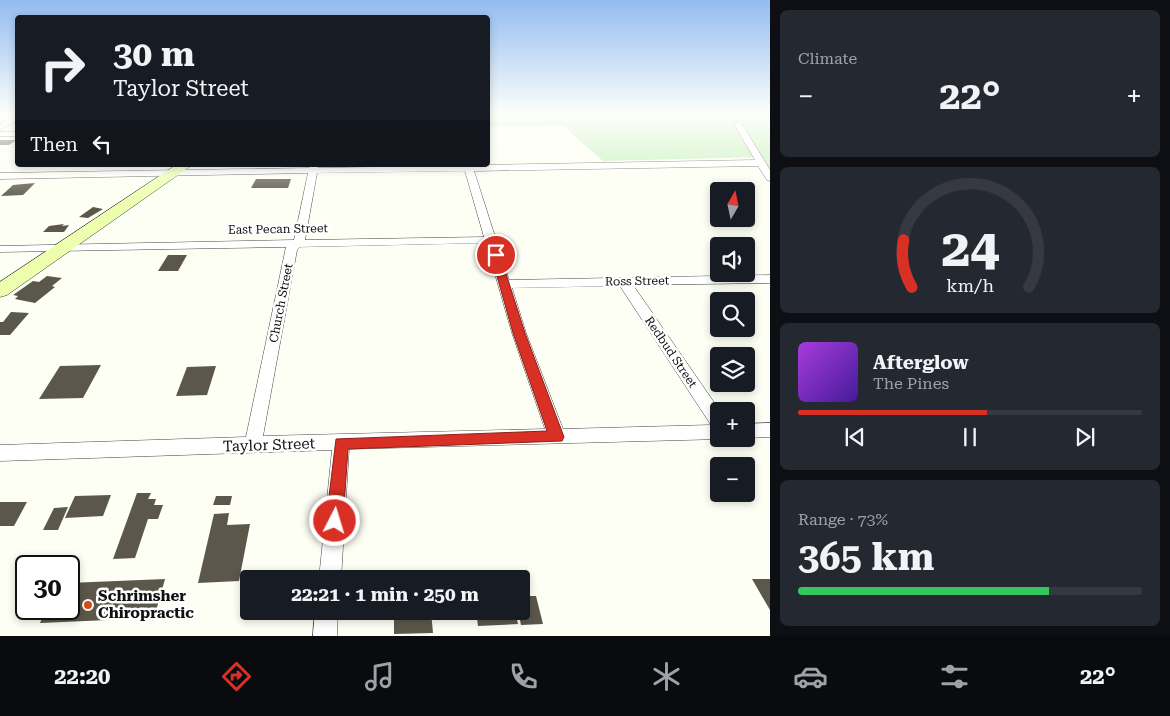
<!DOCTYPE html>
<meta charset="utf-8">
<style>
:root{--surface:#171b24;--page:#242831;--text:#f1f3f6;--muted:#9ea1a6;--line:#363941;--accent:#d93025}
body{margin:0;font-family:"Roboto Serif",serif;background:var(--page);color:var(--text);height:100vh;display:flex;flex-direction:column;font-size:19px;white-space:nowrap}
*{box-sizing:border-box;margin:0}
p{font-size:16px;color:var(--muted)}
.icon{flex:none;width:28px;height:28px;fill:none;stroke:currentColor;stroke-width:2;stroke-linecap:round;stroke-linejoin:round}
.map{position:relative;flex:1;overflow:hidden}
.panel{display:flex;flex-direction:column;gap:10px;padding:10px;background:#0d0f14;width:400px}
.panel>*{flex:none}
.top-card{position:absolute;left:15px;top:15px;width:475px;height:152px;border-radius:5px;box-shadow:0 2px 8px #0003;background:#171b24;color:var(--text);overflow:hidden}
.needle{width:32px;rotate:9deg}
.controls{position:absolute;left:710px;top:182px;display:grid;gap:10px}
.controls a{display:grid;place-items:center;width:45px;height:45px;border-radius:5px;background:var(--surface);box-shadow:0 2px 8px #0003;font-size:25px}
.speed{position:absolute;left:15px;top:555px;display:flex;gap:10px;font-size:25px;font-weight:700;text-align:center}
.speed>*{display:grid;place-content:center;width:65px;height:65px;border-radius:50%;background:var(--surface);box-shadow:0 2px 8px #0003;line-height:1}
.speed .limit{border:2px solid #111;border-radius:8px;background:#fff;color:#111}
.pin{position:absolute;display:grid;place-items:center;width:42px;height:42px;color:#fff;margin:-21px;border:2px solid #fff;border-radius:50%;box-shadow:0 1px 5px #0007}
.me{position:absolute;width:55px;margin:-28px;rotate:5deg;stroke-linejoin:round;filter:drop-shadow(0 0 4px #0008)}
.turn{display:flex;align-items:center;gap:18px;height:105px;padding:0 15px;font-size:22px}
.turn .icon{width:65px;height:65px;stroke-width:2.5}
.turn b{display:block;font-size:35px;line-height:42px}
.then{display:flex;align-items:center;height:48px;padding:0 15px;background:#0003;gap:10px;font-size:19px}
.big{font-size:38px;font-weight:700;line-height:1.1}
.panel .card{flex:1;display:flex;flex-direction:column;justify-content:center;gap:8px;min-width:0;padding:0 18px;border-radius:8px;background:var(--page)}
.panel .dial{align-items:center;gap:0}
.dial svg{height:130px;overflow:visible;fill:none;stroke:var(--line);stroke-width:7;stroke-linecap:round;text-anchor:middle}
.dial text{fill:var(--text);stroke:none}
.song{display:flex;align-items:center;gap:15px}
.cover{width:60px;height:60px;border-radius:8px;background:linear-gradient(135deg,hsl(280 70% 55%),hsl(260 70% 35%))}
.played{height:5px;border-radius:2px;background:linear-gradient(90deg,var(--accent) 55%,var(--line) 55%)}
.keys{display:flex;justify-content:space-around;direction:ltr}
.heat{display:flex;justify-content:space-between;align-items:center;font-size:28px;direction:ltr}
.charge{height:8px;border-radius:4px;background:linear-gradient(90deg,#34c759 73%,var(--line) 0)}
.trip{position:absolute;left:240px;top:570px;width:290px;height:50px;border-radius:5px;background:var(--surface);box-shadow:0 2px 8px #0003;font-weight:700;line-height:50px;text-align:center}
.tabs{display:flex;height:80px;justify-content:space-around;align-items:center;background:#090b0e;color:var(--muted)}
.tabs .icon{width:35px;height:35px}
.tabs .on{color:var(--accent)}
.tabs b{font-size:22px;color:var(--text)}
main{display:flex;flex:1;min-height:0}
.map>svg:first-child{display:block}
.green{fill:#c2efb8}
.building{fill:#5b574b}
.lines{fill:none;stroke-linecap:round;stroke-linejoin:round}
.street-casing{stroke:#444;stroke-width:1}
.secondary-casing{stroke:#333;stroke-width:1}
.street{fill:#fff;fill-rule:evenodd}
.secondary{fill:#edffaf;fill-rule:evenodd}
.route{fill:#d93025;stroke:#8d1f18}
.poi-dot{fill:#d34d16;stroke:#fff;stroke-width:2}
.labels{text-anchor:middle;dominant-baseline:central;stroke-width:5;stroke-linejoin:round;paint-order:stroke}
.street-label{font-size:12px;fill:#111;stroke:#fff}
.near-street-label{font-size:15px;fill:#111;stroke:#fff}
.near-poi-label{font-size:15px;font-weight:bold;fill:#111;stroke:#fff;text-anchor:start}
</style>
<main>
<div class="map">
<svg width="770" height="636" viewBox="0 0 770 636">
<rect width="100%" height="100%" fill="#fdfff4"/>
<path class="green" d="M488 115H770V171L761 157 603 161 563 126 488 127Z"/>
<path class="building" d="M0 140H17L9 145H0Z
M256 179H291L288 188H251Z
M35 183 23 195 1 196 13 185Z
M93 207 103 209 88 218 79 217Z
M64 224 62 226 69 225 64 232H43L49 226Z
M168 255H187L178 271H158Z
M47 276 62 278 52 286 55 287 35 303 15 299 18 296 13 295 33 281 39 282Z
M11 312 29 313 10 335H0V322H3Z
M101 365 83 398 39 399 60 366Z
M216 366 207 395 176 396 187 367Z
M137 493H151L148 499H156L154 505H163L158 519H148L135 558 113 559Z
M111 495 103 516 65 518 75 496Z
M216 496H232L230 505H213Z
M0 502H27L14 526H0Z
M68 507 58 530H43L54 508Z
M229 513 227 525 250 524 239 581 198 583 214 514Z
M165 579 154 618 40 623 46 609H69V583Z
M752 579H770V610Z
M521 596H536L543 624 521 625 518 611H521Z
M394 611H431L433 633 394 634Z
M476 611H515L518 624 478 626Z"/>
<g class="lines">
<defs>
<path id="street" d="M14 115H18V120L0 130V125Z
M738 122 742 124 770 170V181L767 180 758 166 474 171 509 280 770 275V283L633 285 720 411 719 439H721L349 449 341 579H319L332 450 0 461V445L246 437 286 247 0 252V246L294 240 308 173 0 179V173L309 168 310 165H318V168L755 160 734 124ZM465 171 484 237 305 240 317 173ZM486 243 512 333 545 429 263 436 297 250 300 247ZM620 286 711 425 563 429 526 333 512 288Z
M0 132H18V136H0Z
M770 423V437L746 438V424Z
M315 611H338L337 636H313Z"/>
<path id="secondary" d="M176 165H192L7 295 0 297V282Z"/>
</defs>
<use href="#street" class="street-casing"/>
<use href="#secondary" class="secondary-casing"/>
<use href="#street" class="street"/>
<use href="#secondary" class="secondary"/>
</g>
<linearGradient id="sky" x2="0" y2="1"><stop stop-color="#92bcf0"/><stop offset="0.56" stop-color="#fefffa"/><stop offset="1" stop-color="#fefffa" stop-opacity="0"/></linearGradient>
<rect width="770" height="204" fill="url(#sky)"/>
<path class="route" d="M496 252 500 255 525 333 564 437 562 441 348 449 343 521 341 526 335 529 329 526 326 521 336 439 547 431 513 333 491 255Z"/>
<circle class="poi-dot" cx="88" cy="605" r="5"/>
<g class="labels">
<g class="street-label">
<text transform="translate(278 229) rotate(-1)">East Pecan Street</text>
<text transform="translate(637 281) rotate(-1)">Ross Street</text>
<text transform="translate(281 303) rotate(-79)">Church Street</text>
<text transform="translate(671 352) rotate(56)">Redbud Street</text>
</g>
<g class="near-street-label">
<text transform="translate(269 445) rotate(-2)">Taylor Street</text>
</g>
<g class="near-poi-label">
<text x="98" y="596">Schrimsher<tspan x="98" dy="17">Chiropractic</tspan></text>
</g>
</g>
</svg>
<div class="controls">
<a><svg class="needle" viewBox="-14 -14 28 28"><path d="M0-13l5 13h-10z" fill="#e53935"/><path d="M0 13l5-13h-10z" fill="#9ea1a6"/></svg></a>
<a><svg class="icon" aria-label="sound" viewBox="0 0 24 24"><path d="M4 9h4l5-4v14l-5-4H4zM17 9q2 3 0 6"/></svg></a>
<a><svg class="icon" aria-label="search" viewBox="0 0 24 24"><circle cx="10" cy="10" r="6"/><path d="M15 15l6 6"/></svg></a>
<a><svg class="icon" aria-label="layers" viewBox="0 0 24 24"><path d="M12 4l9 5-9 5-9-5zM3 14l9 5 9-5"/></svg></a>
<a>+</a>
<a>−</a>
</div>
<div class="speed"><div class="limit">30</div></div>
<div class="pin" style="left:496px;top:255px;background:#d93025"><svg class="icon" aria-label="arrive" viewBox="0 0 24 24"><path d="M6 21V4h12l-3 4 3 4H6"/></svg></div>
<svg class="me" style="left:335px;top:521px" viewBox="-20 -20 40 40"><circle r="17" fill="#d93025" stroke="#fff" stroke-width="3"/><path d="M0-11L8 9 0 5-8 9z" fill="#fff"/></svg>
<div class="trip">22:21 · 1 min · 250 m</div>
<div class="top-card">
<div class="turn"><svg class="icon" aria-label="right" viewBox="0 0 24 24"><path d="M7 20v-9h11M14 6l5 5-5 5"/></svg><div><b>30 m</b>Taylor Street</div></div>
<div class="then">Then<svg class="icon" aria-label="left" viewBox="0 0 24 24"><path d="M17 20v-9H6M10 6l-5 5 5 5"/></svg></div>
</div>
</div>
<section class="panel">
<div class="card"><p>Climate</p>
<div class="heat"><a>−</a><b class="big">22°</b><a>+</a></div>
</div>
<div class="card dial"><svg viewBox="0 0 100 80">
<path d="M14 69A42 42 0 1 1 86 69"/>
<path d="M14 69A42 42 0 0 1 9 40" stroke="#d93025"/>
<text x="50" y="56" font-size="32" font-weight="700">24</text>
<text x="50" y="72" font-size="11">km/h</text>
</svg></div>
<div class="card">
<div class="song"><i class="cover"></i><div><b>Afterglow</b><p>The Pines</p></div></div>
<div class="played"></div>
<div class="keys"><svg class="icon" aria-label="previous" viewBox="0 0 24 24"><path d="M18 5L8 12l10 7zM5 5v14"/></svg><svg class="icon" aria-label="pause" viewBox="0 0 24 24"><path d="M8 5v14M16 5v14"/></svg><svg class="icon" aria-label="next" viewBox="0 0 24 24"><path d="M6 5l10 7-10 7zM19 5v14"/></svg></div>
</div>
<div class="card"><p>Range · 73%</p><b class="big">365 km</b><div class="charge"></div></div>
</section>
</main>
<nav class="tabs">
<b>22:20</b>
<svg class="icon on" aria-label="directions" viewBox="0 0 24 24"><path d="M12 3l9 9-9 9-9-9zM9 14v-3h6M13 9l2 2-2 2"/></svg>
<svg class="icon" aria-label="music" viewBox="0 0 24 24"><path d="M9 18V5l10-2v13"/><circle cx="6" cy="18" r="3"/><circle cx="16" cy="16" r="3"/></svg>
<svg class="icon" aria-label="phone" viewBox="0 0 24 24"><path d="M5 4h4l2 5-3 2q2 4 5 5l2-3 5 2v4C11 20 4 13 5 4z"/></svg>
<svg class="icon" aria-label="climate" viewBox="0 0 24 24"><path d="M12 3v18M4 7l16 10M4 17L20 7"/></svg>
<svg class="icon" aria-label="car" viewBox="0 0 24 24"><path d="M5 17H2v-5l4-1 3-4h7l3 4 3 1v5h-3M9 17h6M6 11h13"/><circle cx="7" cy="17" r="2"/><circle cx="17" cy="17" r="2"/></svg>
<svg class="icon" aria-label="filters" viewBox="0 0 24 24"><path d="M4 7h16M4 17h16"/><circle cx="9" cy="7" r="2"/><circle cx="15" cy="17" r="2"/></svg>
<b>22°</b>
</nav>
